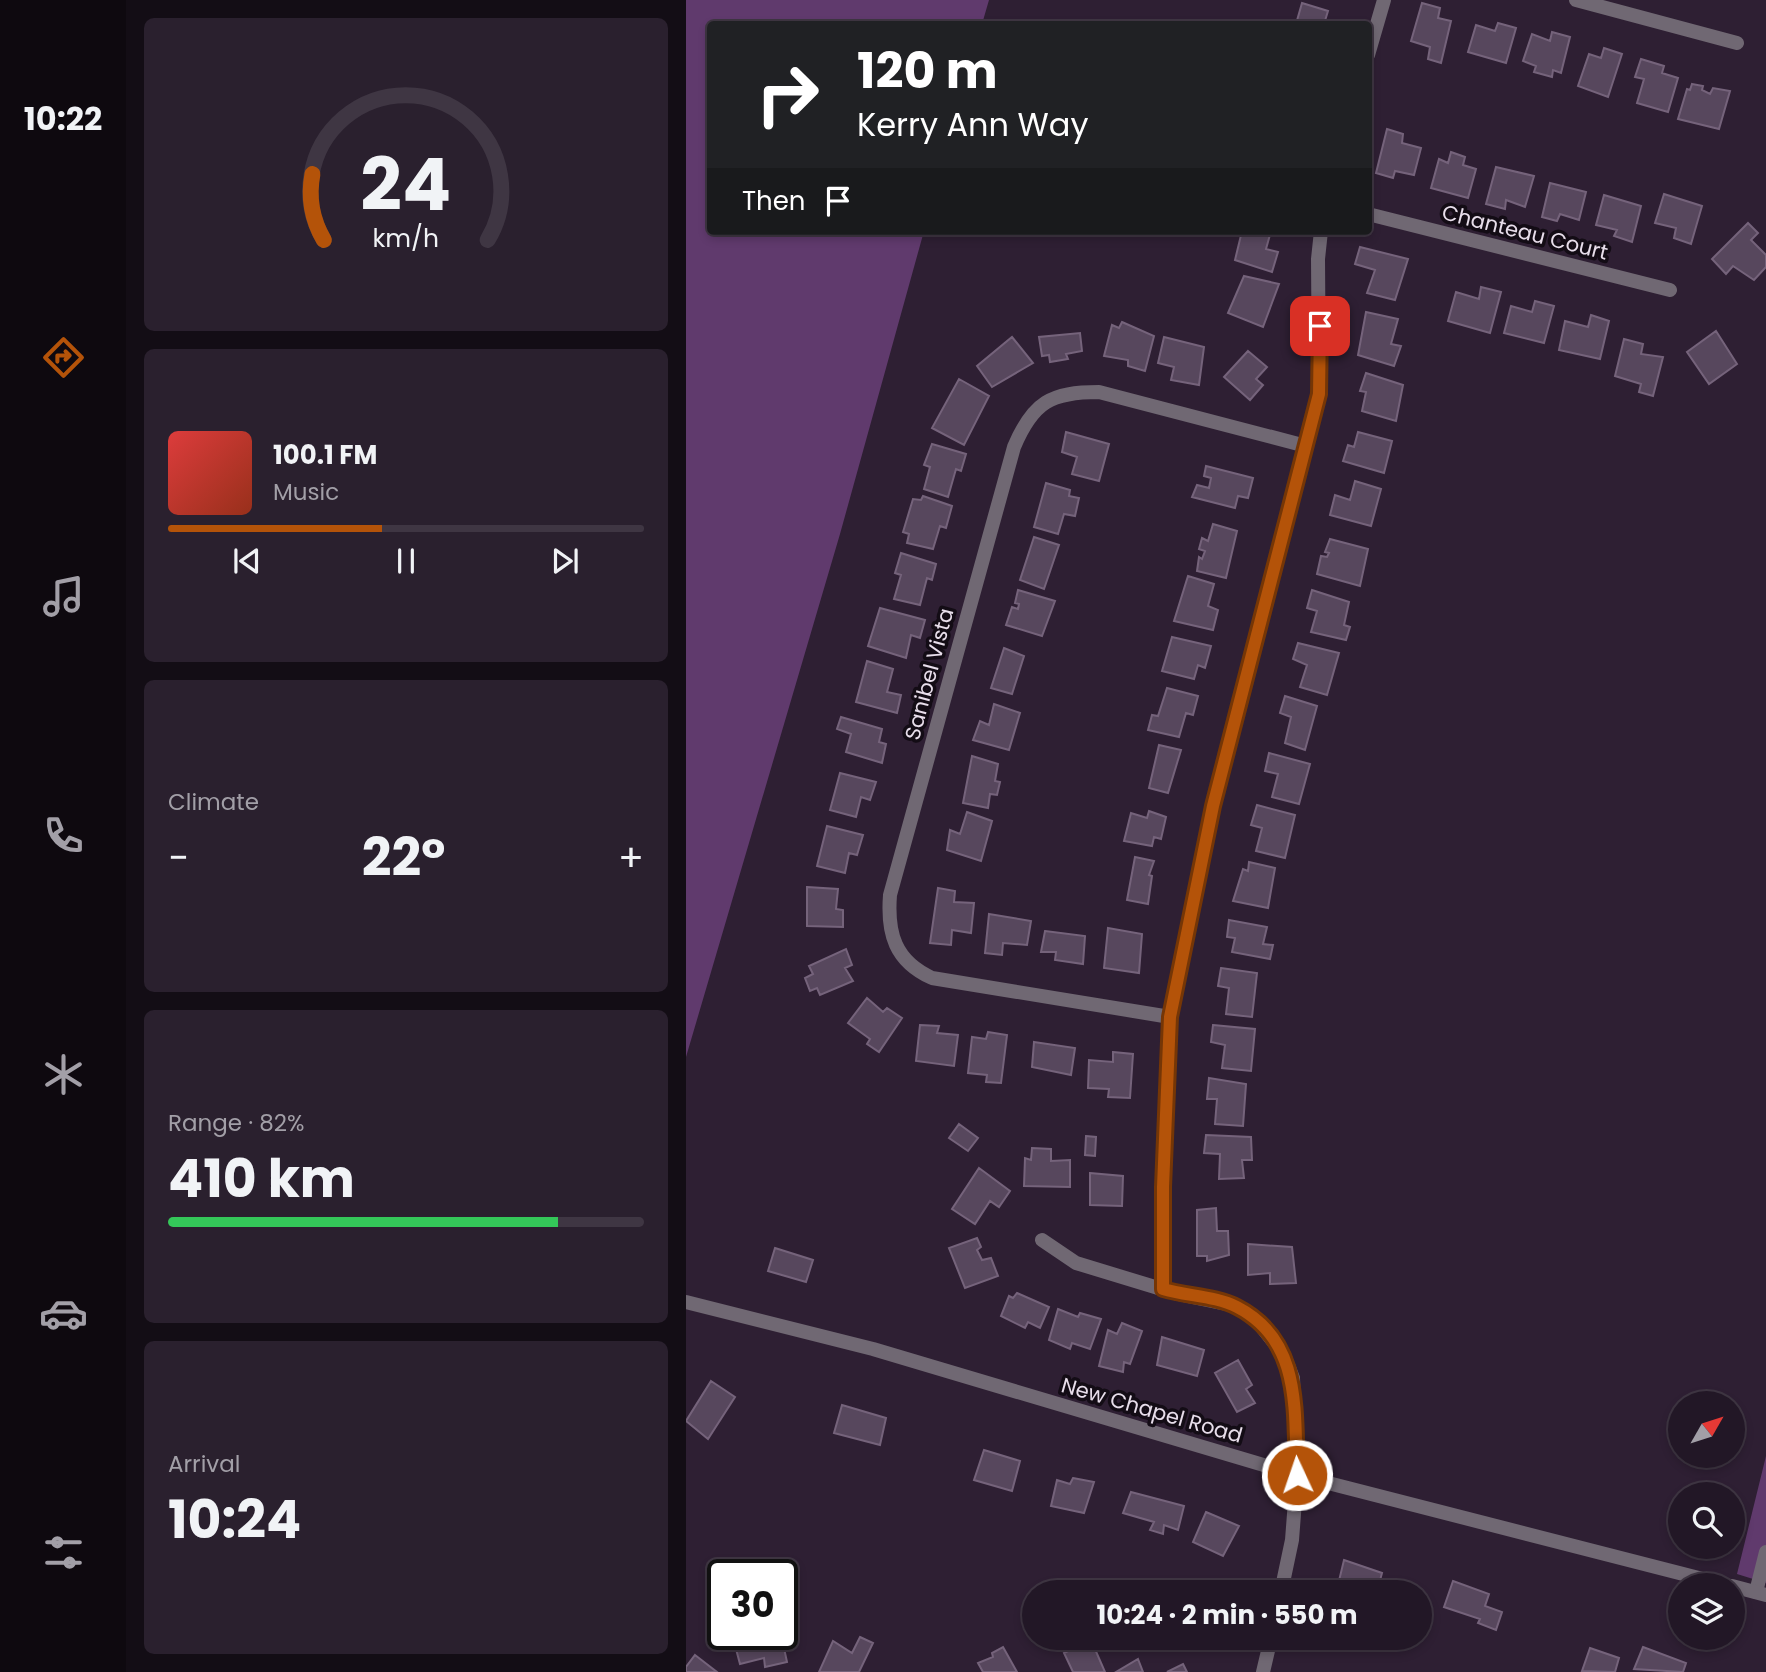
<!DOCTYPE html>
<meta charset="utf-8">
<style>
:root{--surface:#221726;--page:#2a202e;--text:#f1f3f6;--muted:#a29fa7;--line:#3f3643;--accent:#b45309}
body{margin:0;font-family:Poppins,sans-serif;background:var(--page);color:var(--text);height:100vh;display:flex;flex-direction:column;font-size:26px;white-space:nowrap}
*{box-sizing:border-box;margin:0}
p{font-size:23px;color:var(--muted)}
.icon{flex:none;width:38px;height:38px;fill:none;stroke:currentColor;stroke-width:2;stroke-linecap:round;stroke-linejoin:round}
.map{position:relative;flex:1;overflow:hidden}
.drawer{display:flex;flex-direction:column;gap:18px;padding:18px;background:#130d15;width:560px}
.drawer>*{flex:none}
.banner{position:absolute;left:21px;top:21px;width:665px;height:214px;border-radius:7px;box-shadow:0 4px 10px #0003,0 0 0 2px var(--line);background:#202124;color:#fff;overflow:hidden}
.needle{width:46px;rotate:51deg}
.tools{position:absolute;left:982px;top:1391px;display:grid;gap:14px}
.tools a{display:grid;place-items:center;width:77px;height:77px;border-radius:50%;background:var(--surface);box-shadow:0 4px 10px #0003,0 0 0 2px var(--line);font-size:35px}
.speed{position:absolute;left:21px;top:1559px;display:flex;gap:14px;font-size:35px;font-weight:700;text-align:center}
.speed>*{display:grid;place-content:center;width:91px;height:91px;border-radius:50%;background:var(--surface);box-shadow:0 4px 10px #0003,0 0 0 2px var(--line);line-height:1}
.speed .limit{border:4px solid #111;border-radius:10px;background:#fff;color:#111}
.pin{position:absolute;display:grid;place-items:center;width:60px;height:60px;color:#fff;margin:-30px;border-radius:14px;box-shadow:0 4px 10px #0006}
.me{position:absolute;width:77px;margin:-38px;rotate:357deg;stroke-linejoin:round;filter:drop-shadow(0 0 5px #0008)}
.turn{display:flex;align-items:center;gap:24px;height:147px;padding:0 35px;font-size:32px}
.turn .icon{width:91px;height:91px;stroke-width:2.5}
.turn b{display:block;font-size:49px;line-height:60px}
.then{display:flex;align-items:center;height:66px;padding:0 35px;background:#0003;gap:14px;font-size:26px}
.big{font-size:52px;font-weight:700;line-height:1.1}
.drawer .tile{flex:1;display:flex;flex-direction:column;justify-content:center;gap:10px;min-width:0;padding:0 24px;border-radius:10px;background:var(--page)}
.drawer .dial{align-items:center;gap:0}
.dial svg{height:182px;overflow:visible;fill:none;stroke:var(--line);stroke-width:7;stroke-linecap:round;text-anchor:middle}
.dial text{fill:var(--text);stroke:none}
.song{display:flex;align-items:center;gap:21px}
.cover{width:84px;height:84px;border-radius:10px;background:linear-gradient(135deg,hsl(0 70% 55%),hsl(10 70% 35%))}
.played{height:7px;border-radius:4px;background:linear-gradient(90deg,var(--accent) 45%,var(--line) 45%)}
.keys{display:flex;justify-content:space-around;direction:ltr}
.heat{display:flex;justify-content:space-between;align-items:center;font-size:38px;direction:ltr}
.charge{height:10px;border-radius:5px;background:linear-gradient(90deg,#34c759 82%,var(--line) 0)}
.trip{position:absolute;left:336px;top:1580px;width:410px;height:70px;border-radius:35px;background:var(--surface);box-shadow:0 4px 10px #0003,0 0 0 2px var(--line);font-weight:700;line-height:70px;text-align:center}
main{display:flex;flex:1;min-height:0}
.tabs{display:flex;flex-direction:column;width:126px;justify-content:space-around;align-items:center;background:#0e090f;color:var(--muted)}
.tabs .icon{width:49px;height:49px}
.tabs .active{color:var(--accent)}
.tabs b{font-size:32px;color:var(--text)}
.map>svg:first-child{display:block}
.green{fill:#603a6d}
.building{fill:#57475d;stroke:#75637b;stroke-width:2}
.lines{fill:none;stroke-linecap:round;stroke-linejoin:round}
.minor{stroke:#706873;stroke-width:14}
.tertiary{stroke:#706873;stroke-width:14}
.route-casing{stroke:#753606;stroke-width:18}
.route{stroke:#b45309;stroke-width:12}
.labels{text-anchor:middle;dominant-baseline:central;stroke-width:7;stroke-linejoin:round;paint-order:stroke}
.street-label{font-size:21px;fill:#e8deeb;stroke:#130c15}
</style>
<main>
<nav class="tabs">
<b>10:22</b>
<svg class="icon active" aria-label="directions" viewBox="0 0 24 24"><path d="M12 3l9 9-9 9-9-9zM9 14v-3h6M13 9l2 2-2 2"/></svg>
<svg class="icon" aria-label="music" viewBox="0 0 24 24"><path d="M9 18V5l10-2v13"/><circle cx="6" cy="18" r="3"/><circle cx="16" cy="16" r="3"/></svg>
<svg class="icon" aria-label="phone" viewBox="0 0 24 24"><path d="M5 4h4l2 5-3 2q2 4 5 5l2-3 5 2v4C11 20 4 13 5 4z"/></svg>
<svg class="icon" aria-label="climate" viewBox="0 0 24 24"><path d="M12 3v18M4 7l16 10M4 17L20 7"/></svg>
<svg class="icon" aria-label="car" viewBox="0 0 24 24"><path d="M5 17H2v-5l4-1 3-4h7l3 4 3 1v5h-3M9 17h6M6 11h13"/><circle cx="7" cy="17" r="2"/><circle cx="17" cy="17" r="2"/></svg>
<svg class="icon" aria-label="filters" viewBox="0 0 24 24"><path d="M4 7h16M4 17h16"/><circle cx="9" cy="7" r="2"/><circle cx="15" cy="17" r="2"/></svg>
</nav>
<section class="drawer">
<div class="tile dial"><svg viewBox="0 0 100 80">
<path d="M14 69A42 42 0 1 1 86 69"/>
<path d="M14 69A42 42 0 0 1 9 40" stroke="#b45309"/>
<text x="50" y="56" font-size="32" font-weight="700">24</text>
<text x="50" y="72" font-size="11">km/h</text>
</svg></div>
<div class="tile">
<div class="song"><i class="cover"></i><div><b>100.1 FM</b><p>Music</p></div></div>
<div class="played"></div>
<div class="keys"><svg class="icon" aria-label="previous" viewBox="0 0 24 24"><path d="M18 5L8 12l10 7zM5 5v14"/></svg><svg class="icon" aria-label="pause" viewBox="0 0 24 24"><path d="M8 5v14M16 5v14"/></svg><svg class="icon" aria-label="next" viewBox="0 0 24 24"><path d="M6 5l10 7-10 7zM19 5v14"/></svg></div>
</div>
<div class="tile"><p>Climate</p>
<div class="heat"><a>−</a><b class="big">22°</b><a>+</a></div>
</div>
<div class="tile"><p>Range · 82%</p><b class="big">410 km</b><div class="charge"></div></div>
<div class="tile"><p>Arrival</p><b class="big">10:24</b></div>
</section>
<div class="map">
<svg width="1080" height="1672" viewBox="0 0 1080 1672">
<rect width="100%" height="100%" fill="#2e1f33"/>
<path class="green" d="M0 0H303L296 24H24V231H238L154 534 0 1057Z
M1080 1456V1583L1051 1574Z"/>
<path class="building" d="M616 3 642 11 638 24H610Z
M736 3 754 8 752 18 765 21 755 63 742 59 744 47 725 41Z
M812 23 830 28 820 63 782 52 790 25 809 31Z
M866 32 884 37 875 73 867 70 866 77 848 72 850 66 837 61 846 34 864 41Z
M918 48 936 54 922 97 892 86 903 54 915 58Z
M955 59 978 66 976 73 992 78 982 112 951 103 958 79 949 77Z
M1006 84 1017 86 1016 90 1024 94 1027 88 1044 91 1033 129 992 119 1001 89 1004 90Z
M701 129 717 134 716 143 735 148 728 175 709 171 707 178 690 173Z
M765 152 779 157 777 165 790 169 782 198 745 188 753 159 762 163Z
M810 167 848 176 839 207 820 200 819 209 800 204Z
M864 183 900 192 893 220 874 214 871 221 856 217Z
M978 194 1016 206 1005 244 988 238 990 228 969 223Z
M918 195 955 206 946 242 928 236 931 230 910 225Z
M1062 223 1072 233 1065 240 1080 255V267L1068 280 1047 266 1040 274 1026 259Z
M556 231H585L580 249 592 252 586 272 549 260Z
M674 247 722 259 709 300 681 293 689 270 669 264Z
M558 276 593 284 577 327 542 313Z
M795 287 815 292 804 333 762 321 770 292 793 299Z
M849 301 868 306 858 343 818 333 825 306 846 312Z
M680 312 712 319 705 344 715 346 708 366 672 355Z
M905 315 923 321 914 359 873 350 879 321 902 327Z
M436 322 468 336 459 371 442 366V360L418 356 426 325 433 328Z
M1030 331 1051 364 1023 384 1001 352Z
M394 333 396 351 380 354 382 359 364 362 363 355 356 356 353 337Z
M326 337 347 363 306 387 291 366Z
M478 337 518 347 513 385 485 380 488 367 472 363Z
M938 339 957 344 955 354 977 357 967 396 953 392 955 384 929 376Z
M562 351 581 367 570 379 577 385 564 400 538 377Z
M680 373 717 385 710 421 676 411 680 392 674 391Z
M273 379 303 396 278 445 246 428Z
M380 432 423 444 413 481 386 474 391 457 376 452Z
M672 432 706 441 698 473 657 461 662 445 668 447Z
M246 444 280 454 275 471 270 469 262 497 238 489 244 467 238 465Z
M520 466 567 478 562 498 552 496 549 508 506 497 511 485 523 488 525 478 518 476Z
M669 481 695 489 685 526 644 515 649 495 664 500Z
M360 483 384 490 383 496 393 498 389 516 378 514 372 534 348 527Z
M237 496 266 506 260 528 254 526 247 549 221 543 223 534 217 532 227 499 235 500Z
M527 524 551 531 540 578 511 571 513 557 516 559 519 551 513 549 516 538 522 541Z
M348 537 373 545 358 589 334 580Z
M644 539 682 549 674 586 631 574 635 556 641 557 643 553 639 552Z
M215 553 250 564 246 580 241 578 234 605 208 599 215 575 209 573Z
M502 576 528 584 522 606 532 610 527 630 488 621Z
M332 590 369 601 356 636 320 625 326 607 332 609 333 604 329 603Z
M626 590 663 602 658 625 664 627 660 640 625 632 631 611 621 608Z
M194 608 239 620 234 638 225 635 220 658 182 646Z
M486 637 525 646 519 668 512 665 508 679 476 671Z
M612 643 653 653 641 695 614 687 621 665 607 659Z
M318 648 338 656 326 694 305 688Z
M181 661 207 669 201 692 215 695 211 713 170 702Z
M481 688 512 696 507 715 500 713 493 737 462 730 466 715 472 716Z
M599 696 631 706 619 750 599 743 605 717 594 713Z
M308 704 334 713 323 750 287 740 294 721 303 725Z
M155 717 196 729 193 742 200 744 196 763 160 752 165 734 151 729Z
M473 745 495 750 482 793 463 788Z
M583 753 624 764 613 804 586 797 592 774 579 771Z
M286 756 312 764 309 781 314 782 311 795 304 794 302 808 277 803Z
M154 773 190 782 184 800 175 797 170 817 144 810Z
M571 805 609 815 599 858 570 851 576 828 565 825Z
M463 811 480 817 475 839 468 837 466 846 438 841 445 813 461 818Z
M281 812 306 821 295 861 261 850 264 830 274 834Z
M141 826 177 835 171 855 163 853 159 873 131 866Z
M449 857 468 861 463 875 466 876 462 904 441 900Z
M563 862 589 868 582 908 547 901 557 869 562 871Z
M121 887 152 889 150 909 157 910V927L121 926Z
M252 888 269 891 268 902 288 903 285 933 266 930 265 945 244 943Z
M303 914 345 921 341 945 317 943 316 955 299 953Z
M543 920 581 927 577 944 587 945 584 959 546 952 549 938 541 937Z
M422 928 456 934 453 973 418 968Z
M359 931 399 936 397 964 369 960 370 952H355Z
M160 949 166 965 159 968 167 981 134 995 131 988 124 991 119 978 127 974 123 966Z
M535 968 571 973 566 1017 540 1014 543 988 532 986Z
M181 998 197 1012 201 1008 216 1018 193 1052 181 1044 184 1039 162 1023Z
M234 1025 253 1026 251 1033 272 1035 268 1066 230 1061Z
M527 1025 569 1029 565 1071 536 1068 539 1045 525 1042Z
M302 1032 321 1035 315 1083 300 1082 301 1075 282 1073 286 1037 300 1039Z
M348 1042 389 1048 385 1075 346 1067Z
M427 1052 447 1054 444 1098 422 1097 423 1089 402 1088 403 1060 427 1062Z
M523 1078 560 1084 557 1126 529 1124 531 1099H521Z
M273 1124 292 1138 282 1151 263 1138Z
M520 1135 565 1137 566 1160H556L558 1178 533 1179 534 1154 518 1153Z
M400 1136 410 1137 409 1156 399 1155Z
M346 1148 365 1149V1161L384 1160V1187L338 1186 339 1158 345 1160Z
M293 1168 324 1191 313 1207 304 1201 289 1224 266 1209Z
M404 1173 437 1176 436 1206 404 1205Z
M530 1208 531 1231H542L543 1255 521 1261V1256H511V1210Z
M291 1238 295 1247 291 1250 296 1260 305 1258 312 1276 279 1288 263 1248Z
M562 1244 606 1247 610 1283 584 1284V1273L562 1275Z
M89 1248 127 1260 120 1282 82 1271Z
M331 1293 363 1307 354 1328 342 1322 339 1328 315 1316 323 1296 327 1298Z
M372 1309 392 1317 394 1313 415 1319 404 1349 386 1343 384 1349 363 1340Z
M436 1323 456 1331 444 1364 438 1362 437 1372 413 1366 422 1330 431 1334Z
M476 1337 518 1350 511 1376 471 1365Z
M552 1360 566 1385 560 1389 569 1403 551 1412 529 1373Z
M25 1381 49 1397 22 1439 0 1421Z
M156 1405 200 1418 194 1445 148 1433Z
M298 1450 334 1461 326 1491 288 1480Z
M387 1478 408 1482 398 1513 365 1506 371 1480 384 1484Z
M445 1492 498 1506 492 1530 478 1525 477 1534 464 1530 468 1522 437 1513Z
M520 1512 553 1526 537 1556 507 1542Z
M658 1560 696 1573 691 1592 651 1589Z
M767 1581 803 1594 799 1606 816 1612 810 1630 792 1623 794 1619 758 1607Z
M46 1634H60V1638L95 1634 101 1662 79 1667 78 1658 54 1664Z
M174 1637 187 1643 173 1672H133L147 1641 166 1653Z
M405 1640 419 1672H387L378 1653Z
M317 1647 331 1672H297L292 1663 307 1657 306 1653Z
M957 1647 1000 1663 997 1672 948 1669Z
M904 1648 933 1658 929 1672 896 1671Z
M9 1655 31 1672H0V1667Z
M452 1659 457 1672H430Z
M497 1664 501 1672H481Z"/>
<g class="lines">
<path class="minor" d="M890 0 1051 43
M682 55 698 0
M682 214 984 290
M484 1017 246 978C209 961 201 934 204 895L328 447C347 402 365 392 413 392L620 446
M356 1240 390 1263 492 1294 550 1306 571 1321 598 1355 607 1378 611 1475 606 1540 595 1592
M477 1289V1187L484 1017 527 806 633 394 632 259 635 231
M1070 1592 1080 1552
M577 1672 585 1638"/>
<path class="tertiary" d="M0 1302 187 1349 611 1475 1044 1586
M1046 1586 1080 1595"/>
</g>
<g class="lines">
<defs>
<path id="route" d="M611 1475C608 1413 617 1341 551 1307 530 1296 500 1296 477 1289V1187L484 1017 527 806 633 394 634 326"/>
</defs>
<use href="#route" class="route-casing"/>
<use href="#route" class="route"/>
</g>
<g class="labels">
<g class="street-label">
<text transform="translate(839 232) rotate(14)">Chanteau Court</text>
<text transform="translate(243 674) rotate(-75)">Sanibel Vista</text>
<text transform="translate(466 1410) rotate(16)">New Chapel Road</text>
</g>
</g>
</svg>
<div class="tools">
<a><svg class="needle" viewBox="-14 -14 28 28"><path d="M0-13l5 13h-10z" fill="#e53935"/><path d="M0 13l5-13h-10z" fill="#a29fa7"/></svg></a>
<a><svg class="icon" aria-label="search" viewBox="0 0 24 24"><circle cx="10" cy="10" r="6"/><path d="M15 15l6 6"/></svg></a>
<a><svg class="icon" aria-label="layers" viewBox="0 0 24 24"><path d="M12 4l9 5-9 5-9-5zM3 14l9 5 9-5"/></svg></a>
</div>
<div class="speed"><div class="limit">30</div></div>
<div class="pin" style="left:634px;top:326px;background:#d93025"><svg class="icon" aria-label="arrive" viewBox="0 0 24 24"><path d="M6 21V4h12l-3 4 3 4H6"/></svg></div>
<svg class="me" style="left:611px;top:1475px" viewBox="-20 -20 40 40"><circle r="17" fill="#b45309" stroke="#fff" stroke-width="3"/><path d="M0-11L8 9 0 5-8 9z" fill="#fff"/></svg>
<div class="trip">10:24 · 2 min · 550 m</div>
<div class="banner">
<div class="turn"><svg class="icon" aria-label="right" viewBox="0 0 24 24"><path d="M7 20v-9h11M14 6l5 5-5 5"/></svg><div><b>120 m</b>Kerry Ann Way</div></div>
<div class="then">Then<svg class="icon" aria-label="arrive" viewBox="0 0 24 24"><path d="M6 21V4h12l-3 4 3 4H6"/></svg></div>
</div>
</div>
</main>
